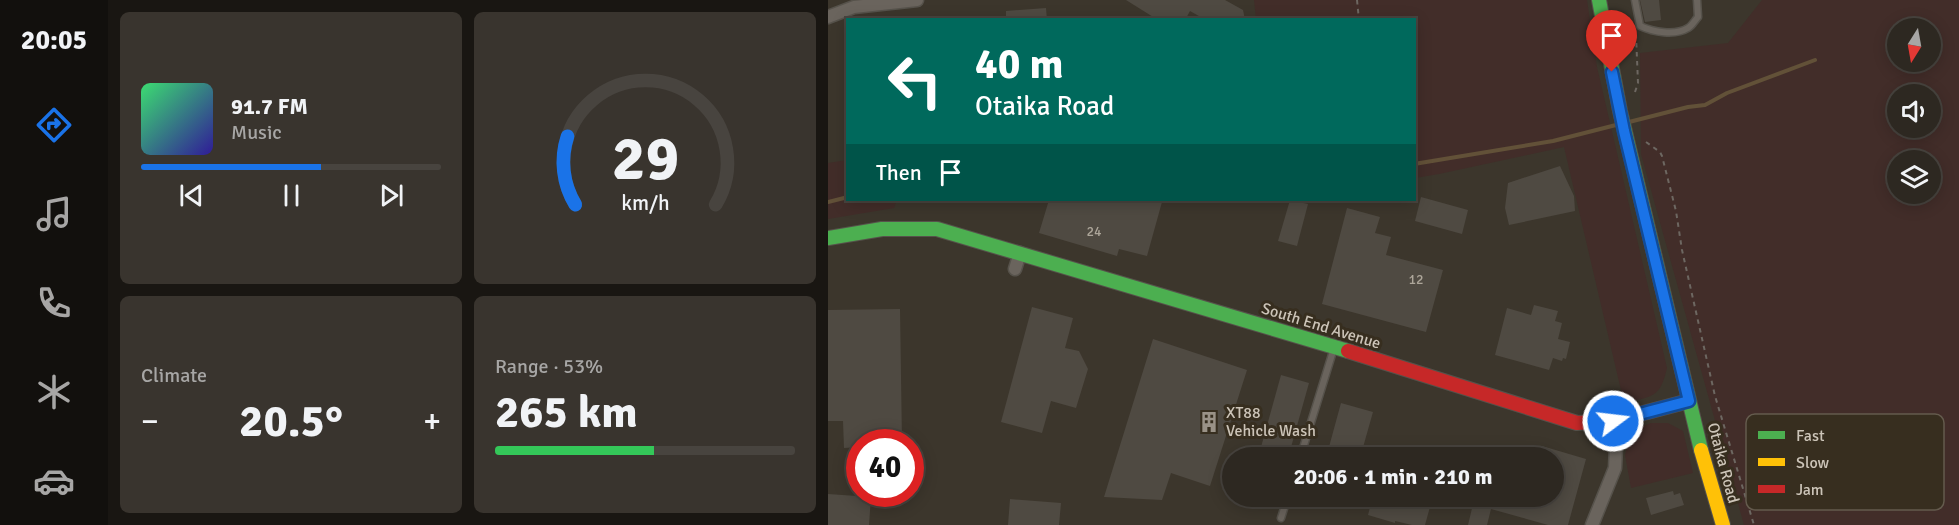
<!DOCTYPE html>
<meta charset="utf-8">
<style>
:root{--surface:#2d2821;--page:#39342e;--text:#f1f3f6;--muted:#a7a6a5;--line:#48443f;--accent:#1a73e8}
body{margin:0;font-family:Signika,sans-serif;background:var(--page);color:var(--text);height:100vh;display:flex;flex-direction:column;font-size:22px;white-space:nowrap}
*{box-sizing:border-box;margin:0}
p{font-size:20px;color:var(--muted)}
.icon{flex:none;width:33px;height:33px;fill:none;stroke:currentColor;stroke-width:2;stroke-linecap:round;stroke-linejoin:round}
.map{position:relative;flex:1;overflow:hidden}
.panel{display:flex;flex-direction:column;gap:12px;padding:12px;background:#191612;width:720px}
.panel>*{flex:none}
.guide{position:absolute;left:18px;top:18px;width:570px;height:183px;border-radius:0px;box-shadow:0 3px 15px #0003,0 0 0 2px var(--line);background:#00695c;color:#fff;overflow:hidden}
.needle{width:39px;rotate:191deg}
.buttons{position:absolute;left:1059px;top:18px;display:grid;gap:12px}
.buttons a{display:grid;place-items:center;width:54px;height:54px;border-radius:50%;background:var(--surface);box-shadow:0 3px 15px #0003,0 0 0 2px var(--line);font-size:30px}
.speed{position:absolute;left:18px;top:429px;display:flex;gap:12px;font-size:30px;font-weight:700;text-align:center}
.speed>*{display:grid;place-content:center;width:78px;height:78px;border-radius:50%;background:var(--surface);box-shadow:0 3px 15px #0003,0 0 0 2px var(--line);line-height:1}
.speed .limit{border:9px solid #d22;background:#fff;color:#111}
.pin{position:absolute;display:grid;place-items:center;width:51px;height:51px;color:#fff;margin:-62px -26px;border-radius:50% 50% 50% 0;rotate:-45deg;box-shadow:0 0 6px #0007}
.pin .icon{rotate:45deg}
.me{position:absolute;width:66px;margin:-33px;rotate:75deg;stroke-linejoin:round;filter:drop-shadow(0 0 4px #0008)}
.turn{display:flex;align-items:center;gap:21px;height:126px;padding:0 30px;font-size:27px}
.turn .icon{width:78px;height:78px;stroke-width:2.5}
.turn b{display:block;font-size:42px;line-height:51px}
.then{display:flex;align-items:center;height:57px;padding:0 30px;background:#0003;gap:12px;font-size:22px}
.big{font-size:45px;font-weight:700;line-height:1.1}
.panel .widget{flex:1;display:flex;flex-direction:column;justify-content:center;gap:9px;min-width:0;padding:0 21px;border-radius:9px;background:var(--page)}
.panel .dial{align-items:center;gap:0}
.dial svg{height:156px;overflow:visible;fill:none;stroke:var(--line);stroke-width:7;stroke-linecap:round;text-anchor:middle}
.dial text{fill:var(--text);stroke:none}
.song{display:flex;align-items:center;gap:18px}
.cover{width:72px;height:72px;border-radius:9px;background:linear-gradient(135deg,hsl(140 70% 55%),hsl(250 70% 35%))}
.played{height:6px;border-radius:3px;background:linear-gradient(90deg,var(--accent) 60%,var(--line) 60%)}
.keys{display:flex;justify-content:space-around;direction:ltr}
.heat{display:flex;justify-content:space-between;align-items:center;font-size:33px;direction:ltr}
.charge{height:9px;border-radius:4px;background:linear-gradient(90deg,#34c759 53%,var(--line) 0)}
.panel .tiles{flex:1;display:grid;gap:12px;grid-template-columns:repeat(2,1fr)}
.trip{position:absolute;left:394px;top:447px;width:342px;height:60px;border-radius:30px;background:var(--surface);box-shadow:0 3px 15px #0003,0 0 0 2px var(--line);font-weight:700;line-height:60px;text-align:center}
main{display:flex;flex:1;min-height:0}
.tabs{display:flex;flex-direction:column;width:108px;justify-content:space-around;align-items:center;background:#12100d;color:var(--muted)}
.tabs .icon{width:42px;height:42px}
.tabs .selected{color:var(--accent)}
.tabs b{font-size:27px;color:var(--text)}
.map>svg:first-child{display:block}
.green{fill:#422d29;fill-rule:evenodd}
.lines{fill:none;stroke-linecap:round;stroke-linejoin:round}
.stream{stroke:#625138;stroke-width:4}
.building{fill:#4f4a42}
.lane-casing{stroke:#56524b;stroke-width:9}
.street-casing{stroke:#56524b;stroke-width:15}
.fast-casing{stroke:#56524b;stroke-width:16}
.slow-casing{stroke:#56524b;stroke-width:16}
.jam-casing{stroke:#56524b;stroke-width:16}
.path{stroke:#6d6761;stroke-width:2;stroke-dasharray:4.5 4.5;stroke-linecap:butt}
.lane{stroke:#6a645d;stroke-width:6}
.street{stroke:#6a645d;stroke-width:12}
.fast{stroke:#4caf50;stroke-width:14}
.slow{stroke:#ffc107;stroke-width:14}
.jam{stroke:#c62828;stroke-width:14}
.route-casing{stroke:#114b97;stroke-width:15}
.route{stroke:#1a73e8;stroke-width:10}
.labels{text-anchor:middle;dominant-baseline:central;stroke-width:6;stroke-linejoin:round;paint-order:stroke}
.number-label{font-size:14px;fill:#ada69a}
.street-label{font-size:16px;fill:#ccc4b8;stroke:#372e1f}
.poi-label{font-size:16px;fill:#ccc4b8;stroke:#372e1f;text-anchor:start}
.key{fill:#372e1f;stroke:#645b4d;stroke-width:1.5}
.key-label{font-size:16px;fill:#ccc4b8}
</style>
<main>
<nav class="tabs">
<b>20:05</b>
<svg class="icon selected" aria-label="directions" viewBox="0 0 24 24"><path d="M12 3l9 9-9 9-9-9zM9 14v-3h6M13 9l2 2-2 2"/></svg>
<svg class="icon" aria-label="music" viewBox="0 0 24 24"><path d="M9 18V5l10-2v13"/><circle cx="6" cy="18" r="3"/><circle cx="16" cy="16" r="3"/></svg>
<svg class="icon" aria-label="phone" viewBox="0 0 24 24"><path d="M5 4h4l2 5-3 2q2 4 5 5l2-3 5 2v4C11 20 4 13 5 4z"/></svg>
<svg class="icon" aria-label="climate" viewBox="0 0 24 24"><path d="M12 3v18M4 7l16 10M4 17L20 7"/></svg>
<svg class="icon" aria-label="car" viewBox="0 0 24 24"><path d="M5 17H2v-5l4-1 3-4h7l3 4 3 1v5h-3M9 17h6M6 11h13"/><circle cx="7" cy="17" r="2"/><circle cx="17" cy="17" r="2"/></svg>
</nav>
<section class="panel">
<div class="tiles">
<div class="widget">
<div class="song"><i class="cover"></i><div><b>91.7 FM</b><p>Music</p></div></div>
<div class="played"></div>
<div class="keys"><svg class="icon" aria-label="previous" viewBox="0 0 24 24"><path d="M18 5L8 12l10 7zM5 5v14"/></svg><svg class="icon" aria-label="pause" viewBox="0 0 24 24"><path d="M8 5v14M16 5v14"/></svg><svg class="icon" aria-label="next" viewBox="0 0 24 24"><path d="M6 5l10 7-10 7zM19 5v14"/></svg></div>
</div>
<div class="widget dial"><svg viewBox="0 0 100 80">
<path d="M14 69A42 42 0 1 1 86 69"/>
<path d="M14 69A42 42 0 0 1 10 34" stroke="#1a73e8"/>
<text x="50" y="56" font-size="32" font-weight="700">29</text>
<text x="50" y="72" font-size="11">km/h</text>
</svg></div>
<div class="widget"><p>Climate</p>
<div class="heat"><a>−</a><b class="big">20.5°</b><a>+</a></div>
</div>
<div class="widget"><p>Range · 53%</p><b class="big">265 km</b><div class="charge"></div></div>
</div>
</section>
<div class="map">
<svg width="1131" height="525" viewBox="0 0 1131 525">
<rect width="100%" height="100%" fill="#3c362c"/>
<path class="green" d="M426 0H759L769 67 839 368C832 399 824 396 796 403L736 147 611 174 587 178 586 20 428 19Z
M934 0H1131V525H916L813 154 812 53 900 43ZM1070 28H1102V62H1070ZM1070 94H1102V128H1070ZM1070 160H1102V194H1070Z
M19 160 20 200H69L66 208 0 219V163Z
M823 423H840L855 431 865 473 803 488 797 455 803 431Z"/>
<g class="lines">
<path class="stream" d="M801 122 860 107 877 105 899 93 987 60
M586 164 725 141 788 125
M0 202 20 197"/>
</g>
<path class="building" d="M298 0H397L415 10 417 20H378L362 11 357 20H330Z
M812 0H831L833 20 817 22Z
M218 8 219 20H178V11Z
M732 166 746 196 747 211 681 225 677 208 680 183Z
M593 197 640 210 634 234 587 221Z
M221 200H325L334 202 319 256 291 249 289 256 211 233Z
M462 200 480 204 469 246 450 241Z
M519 208 552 217 547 233 563 237 558 255 615 270 598 332 494 304Z
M706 305 730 311 727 321 734 323 730 339 742 342 738 359 735 358 734 361 725 358 721 370 667 355 679 308 703 315Z
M204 307 245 318 237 348 251 351 260 369 248 408 223 401 214 433 173 422Z
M72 309 74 442H32V447L16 448 15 421H0V310Z
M325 339 419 370 382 486 343 473 334 500 276 497Z
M453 375 481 383 460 458H430Z
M513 403 545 412 532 458H498Z
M714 446 758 459 740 525H720L663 509 659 525H640L647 496H726V458H711Z
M845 491 846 495 852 493 856 505 823 515 818 498Z
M0 494 43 497 41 525H0Z
M487 496H521L518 508 487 500Z
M545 496H605L597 525H584L567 521V523L540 515Z
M182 499 233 503 231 525H180Z"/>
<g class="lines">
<defs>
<path id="lane" d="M807 0 812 26C825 32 847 36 860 28 864 26 867 20 870 17L869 0
M472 458 506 348
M453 518 460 496"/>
<path id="street" d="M0 17 26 7 89 0
M187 269 192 253
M764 525 787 468 788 447 785 421"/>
<path id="fast" d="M771 0 792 111 873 450
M0 238 54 229H109L520 351"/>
<path id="slow" d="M873 450 895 525"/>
<path id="jam" d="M520 351 749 423 785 421 861 401"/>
</defs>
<use href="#lane" class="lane-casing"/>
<use href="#street" class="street-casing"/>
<use href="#fast" class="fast-casing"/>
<use href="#slow" class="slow-casing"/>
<use href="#jam" class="jam-casing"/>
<path class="path" d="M529 0 531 20
M807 92 810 83 808 35
M818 142 832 152 834 156 848 211 854 250 887 396 926 525"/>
<use href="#lane" class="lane"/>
<use href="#street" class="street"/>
<use href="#fast" class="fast"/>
<use href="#slow" class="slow"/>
<use href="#jam" class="jam"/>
</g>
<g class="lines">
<defs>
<path id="route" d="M784 72 796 131 861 401 785 421"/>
</defs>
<use href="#route" class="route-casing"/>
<use href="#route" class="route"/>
</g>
<defs>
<symbol id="building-bare" viewBox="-9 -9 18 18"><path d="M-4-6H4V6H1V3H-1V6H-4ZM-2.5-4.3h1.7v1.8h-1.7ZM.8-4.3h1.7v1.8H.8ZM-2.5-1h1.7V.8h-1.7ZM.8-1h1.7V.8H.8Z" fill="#9a9287" stroke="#372e1f" stroke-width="2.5" paint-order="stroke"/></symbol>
</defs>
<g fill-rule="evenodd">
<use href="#building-bare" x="366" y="407" width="30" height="30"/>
</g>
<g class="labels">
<g class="number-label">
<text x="266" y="231">24</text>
<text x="588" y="279">12</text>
</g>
<g class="street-label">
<text transform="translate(493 326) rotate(17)">South End Avenue</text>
<text transform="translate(895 463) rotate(75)">Otaika Road</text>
</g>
<g class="poi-label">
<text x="398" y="413">XT88<tspan x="398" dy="18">Vehicle Wash</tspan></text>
</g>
</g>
<rect x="918" y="414" width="198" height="96" rx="9" class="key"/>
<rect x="930" y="431" width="27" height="8" fill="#4caf50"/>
<rect x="930" y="458" width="27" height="8" fill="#ffc107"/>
<rect x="930" y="485" width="27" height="8" fill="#c62828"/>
<g class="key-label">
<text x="968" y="441">Fast</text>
<text x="968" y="468">Slow</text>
<text x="968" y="495">Jam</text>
</g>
</svg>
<div class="buttons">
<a><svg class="needle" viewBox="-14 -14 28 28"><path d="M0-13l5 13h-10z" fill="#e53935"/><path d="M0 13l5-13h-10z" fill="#a7a6a5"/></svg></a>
<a><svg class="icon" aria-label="sound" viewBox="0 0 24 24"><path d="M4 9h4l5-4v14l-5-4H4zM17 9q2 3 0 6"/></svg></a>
<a><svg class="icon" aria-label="layers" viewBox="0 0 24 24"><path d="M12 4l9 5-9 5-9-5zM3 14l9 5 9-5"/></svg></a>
</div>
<div class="speed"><div class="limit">40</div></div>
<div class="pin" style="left:784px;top:72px;background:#d93025"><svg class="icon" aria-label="arrive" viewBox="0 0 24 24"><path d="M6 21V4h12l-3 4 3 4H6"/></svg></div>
<svg class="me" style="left:785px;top:421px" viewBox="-20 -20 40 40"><circle r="17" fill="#1a73e8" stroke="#fff" stroke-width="3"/><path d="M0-11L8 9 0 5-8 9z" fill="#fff"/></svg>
<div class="trip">20:06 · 1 min · 210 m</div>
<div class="guide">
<div class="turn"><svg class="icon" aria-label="left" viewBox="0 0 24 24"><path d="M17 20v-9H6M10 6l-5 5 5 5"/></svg><div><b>40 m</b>Otaika Road</div></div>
<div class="then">Then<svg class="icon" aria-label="arrive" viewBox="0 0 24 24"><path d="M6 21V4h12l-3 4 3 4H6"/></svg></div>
</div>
</div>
</main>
